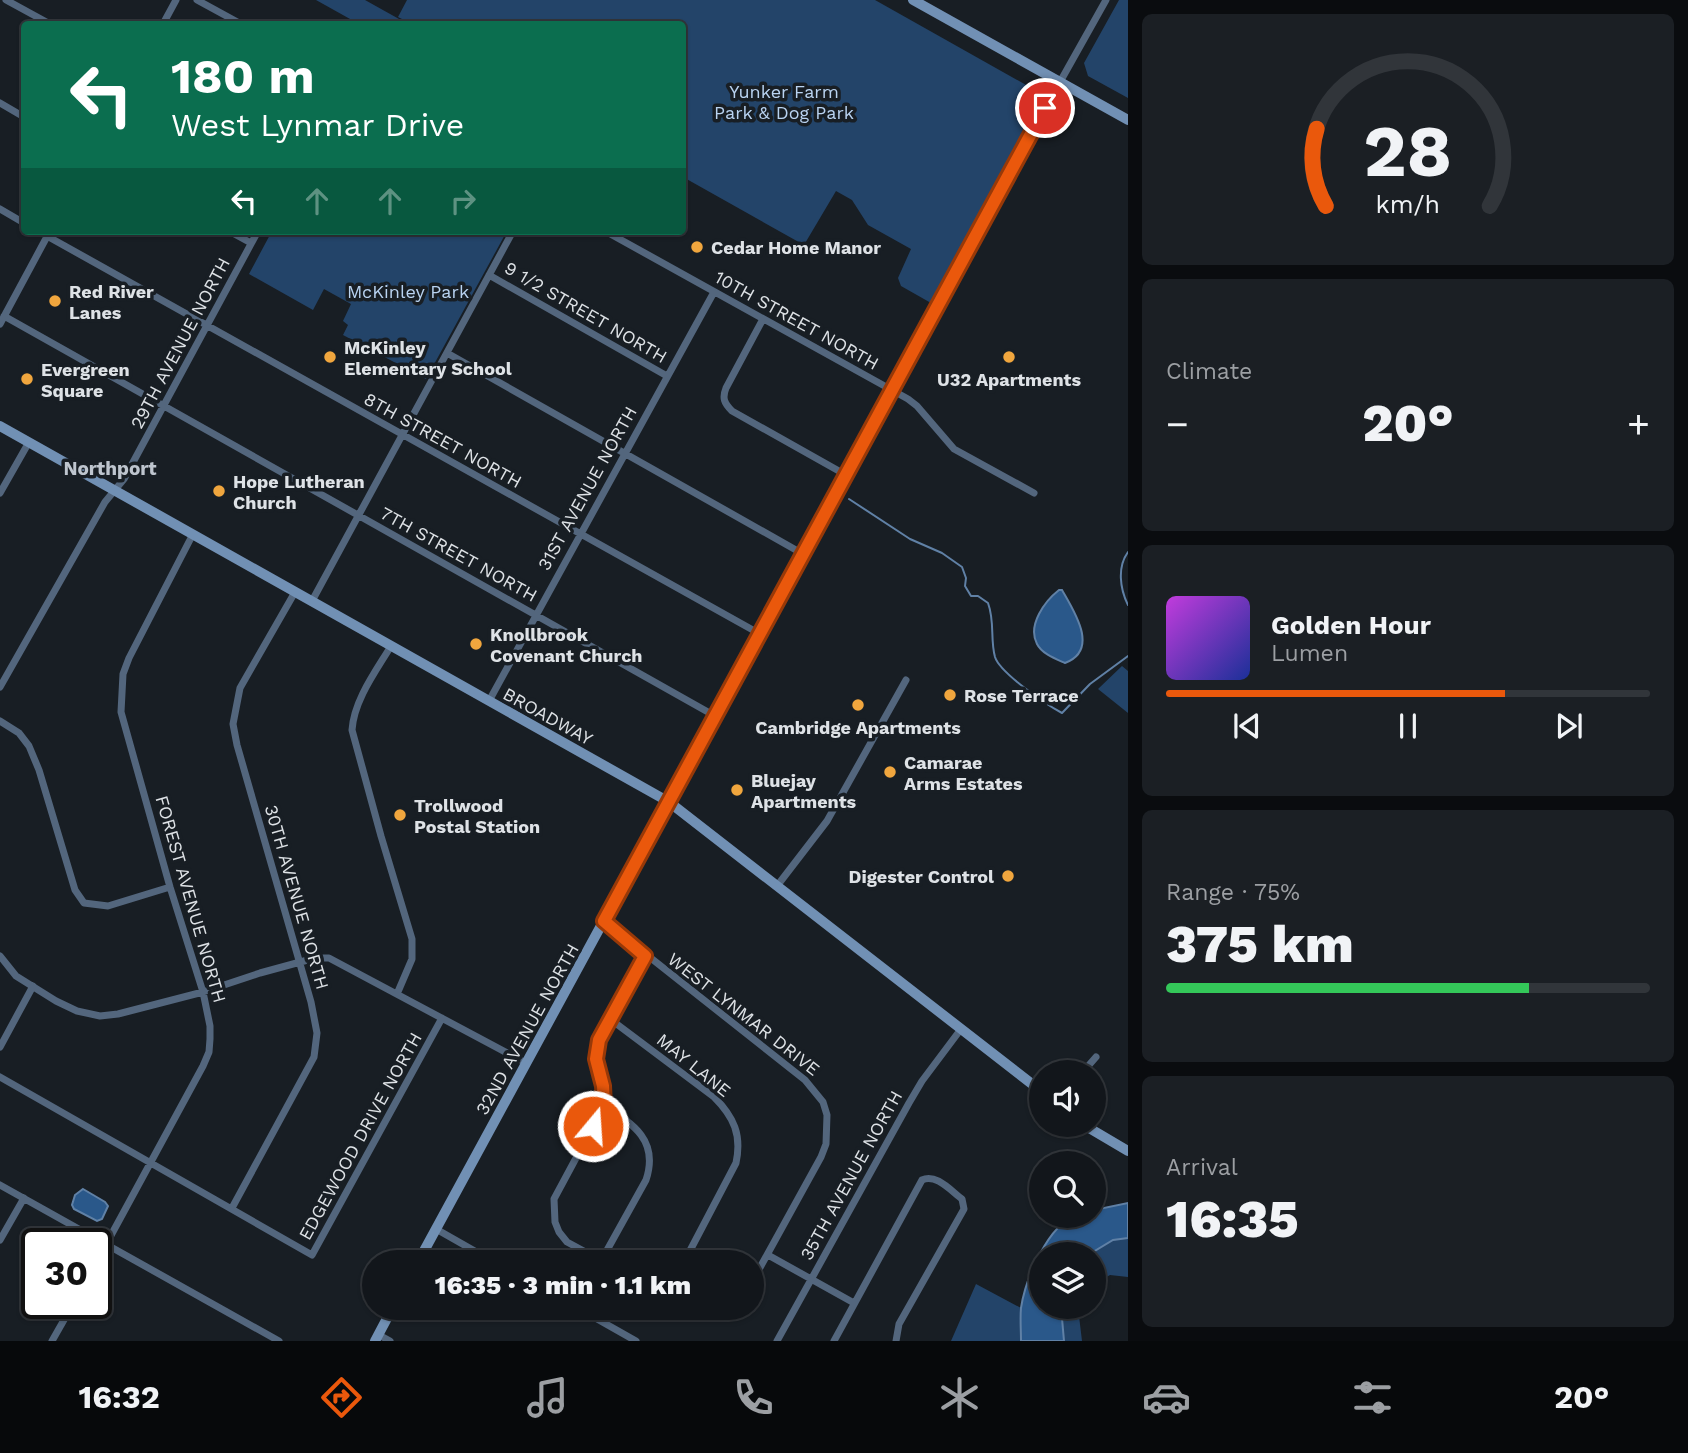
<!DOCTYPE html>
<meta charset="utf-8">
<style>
:root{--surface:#12161b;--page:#1b1f24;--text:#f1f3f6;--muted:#9c9fa3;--line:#31353a;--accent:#ea580c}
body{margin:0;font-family:"Work Sans",sans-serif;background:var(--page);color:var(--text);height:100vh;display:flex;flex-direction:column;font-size:26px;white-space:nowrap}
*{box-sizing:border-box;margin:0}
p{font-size:23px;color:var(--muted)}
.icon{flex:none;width:38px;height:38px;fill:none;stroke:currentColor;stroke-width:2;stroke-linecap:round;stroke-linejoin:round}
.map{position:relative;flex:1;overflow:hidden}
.details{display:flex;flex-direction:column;gap:14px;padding:14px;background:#0a0c0f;width:560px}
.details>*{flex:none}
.banner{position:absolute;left:21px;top:21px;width:665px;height:214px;border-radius:7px;box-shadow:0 2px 5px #0004,0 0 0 2px var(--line);background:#0b6e4f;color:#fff;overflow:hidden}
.controls{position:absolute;left:1029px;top:1060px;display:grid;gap:14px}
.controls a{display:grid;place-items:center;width:77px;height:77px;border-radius:50%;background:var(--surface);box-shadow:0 2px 5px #0004,0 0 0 2px var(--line);font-size:35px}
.speed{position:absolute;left:21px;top:1228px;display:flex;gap:14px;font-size:35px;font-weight:700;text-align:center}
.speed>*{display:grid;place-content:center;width:91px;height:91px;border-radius:50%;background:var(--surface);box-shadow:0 2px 5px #0004,0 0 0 2px var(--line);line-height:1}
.speed .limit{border:4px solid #111;border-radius:10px;background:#fff;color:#111}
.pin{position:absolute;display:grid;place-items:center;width:60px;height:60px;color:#fff;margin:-30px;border:4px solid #fff;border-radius:50%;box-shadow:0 2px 7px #0007}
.me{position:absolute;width:77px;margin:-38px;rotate:18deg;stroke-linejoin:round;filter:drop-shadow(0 0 5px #0008)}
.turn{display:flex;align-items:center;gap:24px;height:147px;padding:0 35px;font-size:32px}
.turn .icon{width:91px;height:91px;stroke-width:2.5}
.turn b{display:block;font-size:49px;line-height:60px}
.lanes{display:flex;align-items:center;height:66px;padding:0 35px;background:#0003;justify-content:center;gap:35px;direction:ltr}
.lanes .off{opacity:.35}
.big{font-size:52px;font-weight:800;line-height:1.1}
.details .card{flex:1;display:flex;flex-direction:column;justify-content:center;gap:10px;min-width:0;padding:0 24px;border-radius:10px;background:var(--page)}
.details .dial{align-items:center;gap:0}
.dial svg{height:182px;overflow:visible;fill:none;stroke:var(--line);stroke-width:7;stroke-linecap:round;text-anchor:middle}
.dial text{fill:var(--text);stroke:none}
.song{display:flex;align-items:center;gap:21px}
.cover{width:84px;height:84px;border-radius:10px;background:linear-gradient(135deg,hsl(290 70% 55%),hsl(230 70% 35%))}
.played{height:7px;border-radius:4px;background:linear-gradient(90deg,var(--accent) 70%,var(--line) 70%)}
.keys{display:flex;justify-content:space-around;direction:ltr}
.heat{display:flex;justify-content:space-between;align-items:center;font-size:38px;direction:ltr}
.charge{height:10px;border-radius:5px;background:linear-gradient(90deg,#34c759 75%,var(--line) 0)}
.trip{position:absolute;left:362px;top:1250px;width:402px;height:70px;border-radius:35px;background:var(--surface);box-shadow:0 2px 5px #0004,0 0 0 2px var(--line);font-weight:800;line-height:70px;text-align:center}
.tabs{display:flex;height:112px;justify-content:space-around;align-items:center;background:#07090b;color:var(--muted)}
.tabs .icon{width:49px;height:49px}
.tabs .active{color:var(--accent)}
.tabs b{font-size:32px;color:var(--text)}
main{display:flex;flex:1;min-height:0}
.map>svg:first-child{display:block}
.green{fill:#234469}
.water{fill:#2a588a;stroke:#6081a6;stroke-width:2}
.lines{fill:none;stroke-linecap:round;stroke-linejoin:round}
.stream{stroke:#6081a6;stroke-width:2}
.street{stroke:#53667d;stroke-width:7}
.secondary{stroke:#7190b4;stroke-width:10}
.route-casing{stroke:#983908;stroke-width:18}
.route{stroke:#ea580c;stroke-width:12}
.poi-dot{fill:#f0a63e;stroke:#181e24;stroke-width:2.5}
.labels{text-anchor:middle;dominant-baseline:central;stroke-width:7;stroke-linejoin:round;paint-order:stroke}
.park-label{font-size:18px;fill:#b9d3f1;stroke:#181e24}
.poi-label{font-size:18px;font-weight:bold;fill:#dee2e6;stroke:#181e24;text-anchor:start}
.street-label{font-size:18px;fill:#dee2e6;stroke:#181e24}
.neighbourhood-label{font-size:19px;font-weight:bold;fill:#bec5ce;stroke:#181e24}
</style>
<main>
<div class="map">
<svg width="1128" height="1341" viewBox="0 0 1128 1341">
<rect width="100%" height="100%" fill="#181e24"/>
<path class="green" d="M316 0H365L408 24H359Z
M407 0H875L1044 95 931 303 901 286 898 278 911 249 868 225 852 200 836 191 804 245 683 177 682 24H412L398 17Z
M1119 0H1128V98L1088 76 1084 63Z
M272 231H507L426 379 343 335 348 325 343 321 351 304 324 289 313 310 249 274Z
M1122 666 1128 671V713L1098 689Z
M1128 1238V1277L1110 1275 1094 1284V1255H1088L1113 1240Z
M976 1284 1021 1308V1341H951Z
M1061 1307H1082L1079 1316 1082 1341H1064Z"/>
<path class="water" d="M1059 590H1062C1074 611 1100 650 1065 663 1056 659 1042 654 1037 644 1027 625 1045 601 1059 590Z
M83 1189 105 1202 108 1206 102 1219 97 1221 74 1209 72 1205 75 1195Z
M1128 1203V1238L1113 1240 1088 1255H1041V1307H1061L1064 1341H1021C1021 1330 1020 1318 1021 1308 1025 1281 1048 1223 1077 1216 1082 1215 1089 1216 1094 1216V1210Z"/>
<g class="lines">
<path class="stream" d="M849 499 910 539 942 553 962 567 966 578 965 586 971 596H978L988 603C995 622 990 639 995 657 1000 673 1047 705 1062 713L1090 684 1128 656
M1128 552C1117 567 1120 589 1128 605"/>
<path class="street" d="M6 0 50 24
M197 0 241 24
M163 24 176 0
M1060 82 1106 0
M0 103 24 117
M0 209 24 223
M38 231 760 634
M229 231 251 243
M605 231 908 399 917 406 954 449 1034 493
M489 275 667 376
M4 316 715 716
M763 319 726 388C722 398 724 403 732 411L846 475
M0 324 50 231
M447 353 803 554
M0 493 29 442
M312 601 513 231
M391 646C376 671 354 700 352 730L381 836 412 939V959L397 994
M0 687 105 502 124 479 258 231
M489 701 714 292
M0 721 19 733 29 746 39 770 75 890 84 903 108 906 170 887
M777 886 827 821 906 680
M604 921 805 1080 823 1102 827 1115 826 1144 821 1157 752 1282
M0 956 16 976 56 1001 77 1011 100 1016 118 1014 203 992 260 973 315 958H329L526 1063
M610 1019 714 1097C734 1117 742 1135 736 1163L684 1262
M0 1047 33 986
M1082 1073 1096 1057
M0 1077 312 1255 442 1018
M0 1185 279 1341
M232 1208 314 1057 317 1033 311 1002 237 745 233 724 240 688 295 592
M436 1229 494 1262
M0 1240 24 1198
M768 1255 854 1303
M601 1261 646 1180C659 1141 634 1124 604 1106
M604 1262 567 1242 559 1232 555 1222 554 1199 604 1106 602 1086 596 1059 599 1040 645 956
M96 1263 203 1066 209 1052 210 1039V1026L203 992 170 887 121 712 123 674 129 658 193 534
M576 1307 636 1341
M687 1307C702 1316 717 1316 732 1307
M379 1335 390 1341
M52 1341 73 1304
M777 1341 909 1103 922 1081 961 1029
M834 1341 922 1180C936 1173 951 1191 962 1199L964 1209 899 1324 896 1341"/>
<path class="secondary" d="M913 0 1128 120
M0 426 669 802 1041 1091
M1084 1125 1128 1151
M418 1262 1060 82
M375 1341 393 1307"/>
</g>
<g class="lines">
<defs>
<path id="route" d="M593 1126 604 1106 603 1086 596 1059 599 1040 645 956 604 921 1045 108"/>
</defs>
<use href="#route" class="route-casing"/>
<use href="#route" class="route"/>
</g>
<g class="poi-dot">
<circle cx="697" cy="247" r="7"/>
<circle cx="55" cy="301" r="7"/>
<circle cx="330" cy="357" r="7"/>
<circle cx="1009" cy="357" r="7"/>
<circle cx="27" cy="379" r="7"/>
<circle cx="219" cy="491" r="7"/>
<circle cx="476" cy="644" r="7"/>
<circle cx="950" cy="695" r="7"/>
<circle cx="858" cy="705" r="7"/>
<circle cx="890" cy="772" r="7"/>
<circle cx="737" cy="790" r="7"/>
<circle cx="400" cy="815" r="7"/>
<circle cx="1008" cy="876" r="7"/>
</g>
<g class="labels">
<g class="park-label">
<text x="784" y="91">Yunker Farm<tspan x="784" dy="21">Park &amp; Dog Park</tspan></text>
<text x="408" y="291">McKinley Park</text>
</g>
<g class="poi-label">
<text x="711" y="247">Cedar Home Manor</text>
<text x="69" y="291">Red River<tspan x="69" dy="21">Lanes</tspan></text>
<text x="344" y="347">McKinley<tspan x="344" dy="21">Elementary School</tspan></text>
<text x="41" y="369">Evergreen<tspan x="41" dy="21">Square</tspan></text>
<text x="1009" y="379" text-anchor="middle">U32 Apartments</text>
<text x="233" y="481">Hope Lutheran<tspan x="233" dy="21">Church</tspan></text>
<text x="490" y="634">Knollbrook<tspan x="490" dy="21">Covenant Church</tspan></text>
<text x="964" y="695">Rose Terrace</text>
<text x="858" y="727" text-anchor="middle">Cambridge Apartments</text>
<text x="904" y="762">Camarae<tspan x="904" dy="21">Arms Estates</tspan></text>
<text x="751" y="780">Bluejay<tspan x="751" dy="21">Apartments</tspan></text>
<text x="414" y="805">Trollwood<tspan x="414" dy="21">Postal Station</tspan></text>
<text x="994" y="876" text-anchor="end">Digester Control</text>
</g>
<g class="street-label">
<text transform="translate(586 312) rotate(30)">9 1/2 STREET NORTH</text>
<text transform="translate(797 320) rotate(29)">10TH STREET NORTH</text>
<text transform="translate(180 343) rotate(-62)">29TH AVENUE NORTH</text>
<text transform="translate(443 440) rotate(29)">8TH STREET NORTH</text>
<text transform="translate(587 488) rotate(-61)">31ST AVENUE NORTH</text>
<text transform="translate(459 554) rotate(29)">7TH STREET NORTH</text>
<text transform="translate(548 716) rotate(29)">BROADWAY</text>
<text transform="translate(297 897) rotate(74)">30TH AVENUE NORTH</text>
<text transform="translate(191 899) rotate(74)">FOREST AVENUE NORTH</text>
<text transform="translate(744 1014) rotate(38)">WEST LYNMAR DRIVE</text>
<text transform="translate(527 1029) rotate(-61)">32ND AVENUE NORTH</text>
<text transform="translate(694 1065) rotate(39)">MAY LANE</text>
<text transform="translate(360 1136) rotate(-61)">EDGEWOOD DRIVE NORTH</text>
<text transform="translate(851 1175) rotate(-61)">35TH AVENUE NORTH</text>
</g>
<g class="neighbourhood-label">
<text x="110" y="468">Northport</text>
</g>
</g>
</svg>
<div class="controls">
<a><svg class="icon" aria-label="sound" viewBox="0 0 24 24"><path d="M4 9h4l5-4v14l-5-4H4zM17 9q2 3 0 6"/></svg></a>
<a><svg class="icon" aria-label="search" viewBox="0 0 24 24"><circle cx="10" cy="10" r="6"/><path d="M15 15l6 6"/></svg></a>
<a><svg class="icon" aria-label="layers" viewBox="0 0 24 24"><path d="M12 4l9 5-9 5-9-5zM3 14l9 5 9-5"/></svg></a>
</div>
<div class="speed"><div class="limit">30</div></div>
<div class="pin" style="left:1045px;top:108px;background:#d93025"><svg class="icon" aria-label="arrive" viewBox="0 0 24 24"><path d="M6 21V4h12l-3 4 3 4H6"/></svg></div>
<svg class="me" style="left:593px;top:1126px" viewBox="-20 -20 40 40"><circle r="17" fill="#ea580c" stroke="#fff" stroke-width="3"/><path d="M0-11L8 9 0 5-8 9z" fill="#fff"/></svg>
<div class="trip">16:35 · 3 min · 1.1 km</div>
<div class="banner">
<div class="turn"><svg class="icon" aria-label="left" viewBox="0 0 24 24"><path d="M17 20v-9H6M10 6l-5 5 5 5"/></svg><div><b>180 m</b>West Lynmar Drive</div></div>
<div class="lanes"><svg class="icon" aria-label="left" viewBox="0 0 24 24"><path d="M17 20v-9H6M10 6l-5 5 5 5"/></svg><svg class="icon off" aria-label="ahead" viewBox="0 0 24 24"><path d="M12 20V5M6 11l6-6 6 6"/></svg><svg class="icon off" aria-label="ahead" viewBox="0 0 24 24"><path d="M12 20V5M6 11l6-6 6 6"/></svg><svg class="icon off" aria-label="right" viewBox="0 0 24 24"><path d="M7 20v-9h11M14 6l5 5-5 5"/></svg></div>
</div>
</div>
<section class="details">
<div class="card dial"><svg viewBox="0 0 100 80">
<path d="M14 69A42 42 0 1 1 86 69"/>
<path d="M14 69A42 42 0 0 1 10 35" stroke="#ea580c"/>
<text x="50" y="56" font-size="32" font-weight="700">28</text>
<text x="50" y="72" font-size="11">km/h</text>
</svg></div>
<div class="card"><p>Climate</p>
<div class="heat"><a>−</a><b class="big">20°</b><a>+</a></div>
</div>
<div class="card">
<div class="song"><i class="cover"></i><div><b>Golden Hour</b><p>Lumen</p></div></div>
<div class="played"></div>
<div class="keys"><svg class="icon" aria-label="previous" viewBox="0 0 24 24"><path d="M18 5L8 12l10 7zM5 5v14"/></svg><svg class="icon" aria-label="pause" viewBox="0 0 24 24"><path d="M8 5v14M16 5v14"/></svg><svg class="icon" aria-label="next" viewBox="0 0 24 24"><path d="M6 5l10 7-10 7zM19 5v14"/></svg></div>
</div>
<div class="card"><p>Range · 75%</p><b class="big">375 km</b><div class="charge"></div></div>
<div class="card"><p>Arrival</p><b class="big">16:35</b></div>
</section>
</main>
<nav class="tabs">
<b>16:32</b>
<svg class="icon active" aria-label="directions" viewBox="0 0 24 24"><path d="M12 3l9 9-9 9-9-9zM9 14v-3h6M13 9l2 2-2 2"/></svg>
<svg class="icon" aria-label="music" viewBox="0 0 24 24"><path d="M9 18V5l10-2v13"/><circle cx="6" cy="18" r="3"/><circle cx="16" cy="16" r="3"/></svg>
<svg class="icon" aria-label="phone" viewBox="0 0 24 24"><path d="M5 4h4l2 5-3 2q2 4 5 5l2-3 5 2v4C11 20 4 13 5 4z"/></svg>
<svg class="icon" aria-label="climate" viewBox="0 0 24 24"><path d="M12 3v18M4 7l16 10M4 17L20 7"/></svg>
<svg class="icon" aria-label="car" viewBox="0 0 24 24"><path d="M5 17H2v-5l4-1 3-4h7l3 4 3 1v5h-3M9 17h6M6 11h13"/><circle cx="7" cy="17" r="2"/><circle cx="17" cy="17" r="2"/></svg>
<svg class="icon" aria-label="filters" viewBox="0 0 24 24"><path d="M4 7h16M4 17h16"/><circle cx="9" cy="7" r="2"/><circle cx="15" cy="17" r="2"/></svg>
<b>20°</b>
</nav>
